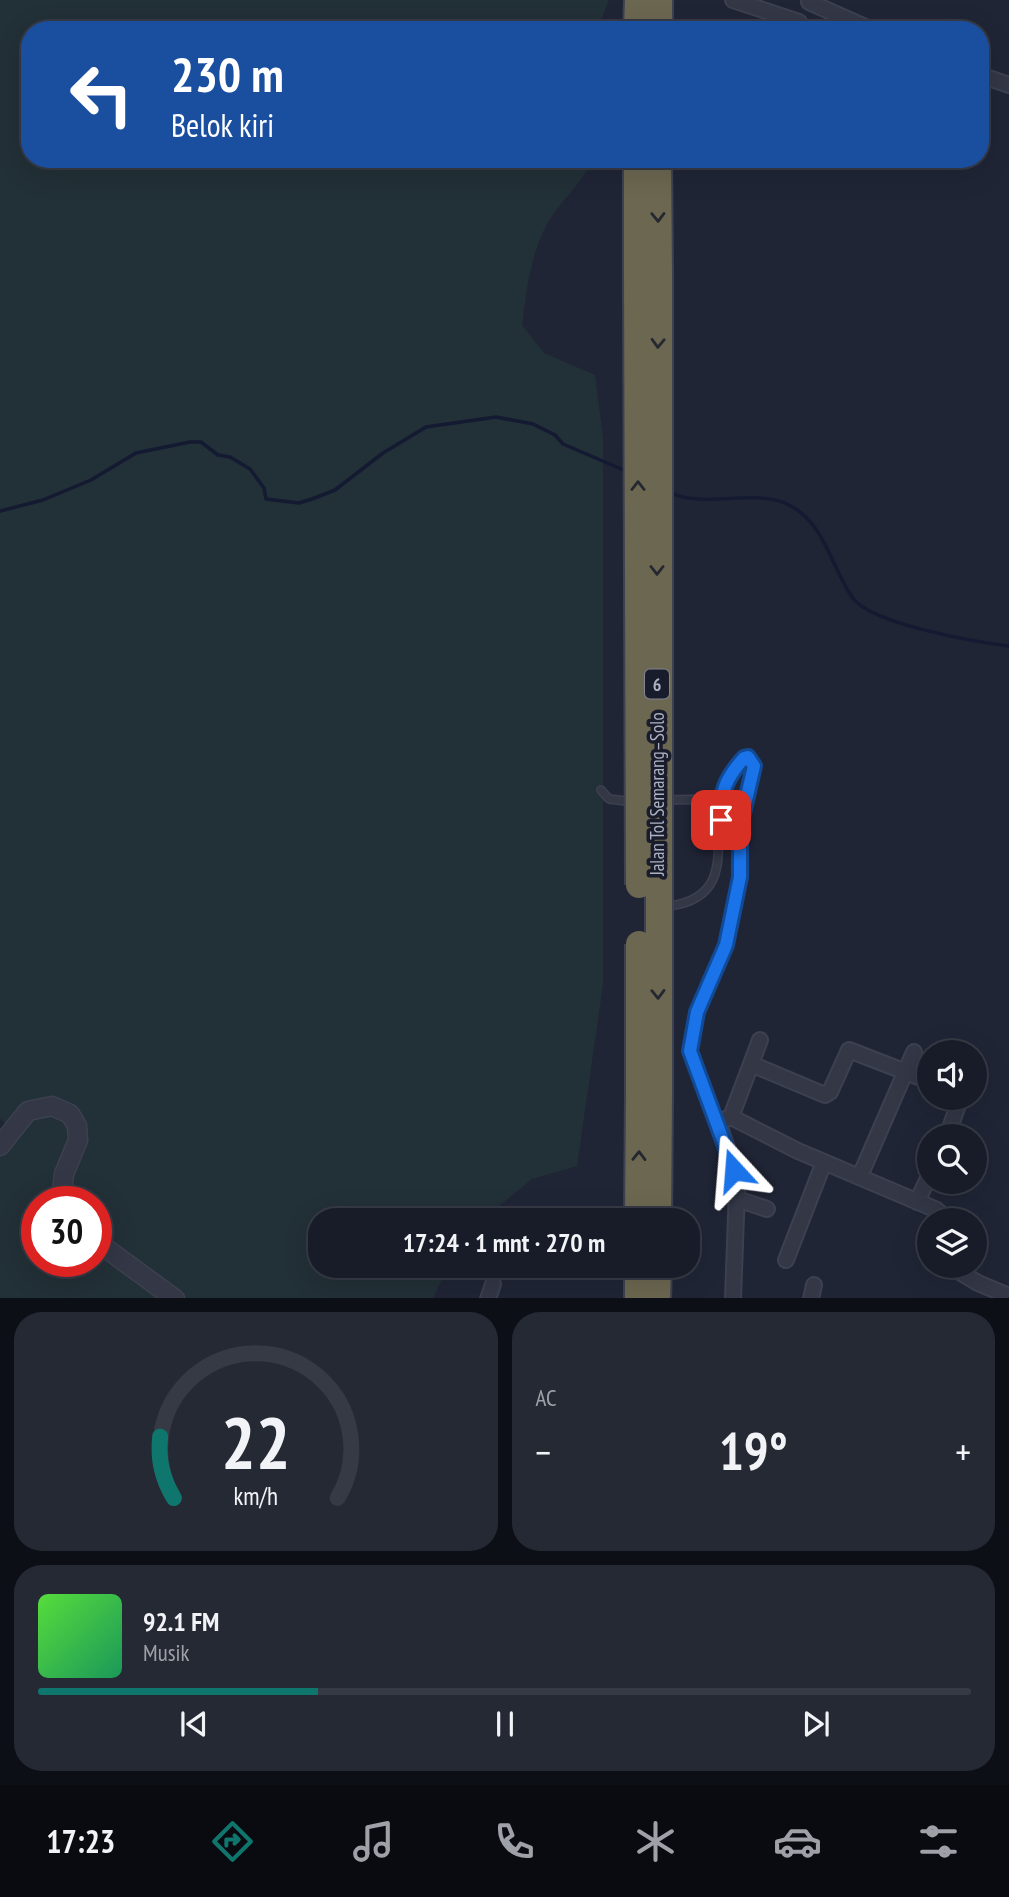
<!DOCTYPE html>
<html lang="id">
<meta charset="utf-8">
<style>
:root{--surface:#181c28;--page:#252934;--text:#f1f3f6;--muted:#9fa1a8;--line:#363a45;--accent:#0f766e}
body{margin:0;font-family:"PT Sans Narrow",sans-serif;background:var(--page);color:var(--text);height:100vh;display:flex;flex-direction:column;font-size:26px;white-space:nowrap}
*{box-sizing:border-box;margin:0}
p{font-size:23px;color:var(--muted)}
.icon{flex:none;width:38px;height:38px;fill:none;stroke:currentColor;stroke-width:2;stroke-linecap:round;stroke-linejoin:round}
.map{position:relative;height:1298px;overflow:hidden}
.side{display:flex;flex-direction:column;gap:14px;padding:14px;background:#0d0f16;flex:1}
.side>*{flex:none}
.banner{position:absolute;left:21px;top:21px;width:968px;height:147px;border-radius:28px;box-shadow:0 7px 28px #0002,0 0 0 2px var(--line);background:#1a4fa0;color:#fff;overflow:hidden}
.controls{position:absolute;left:917px;top:1040px;display:grid;gap:14px}
.controls a{display:grid;place-items:center;width:70px;height:70px;border-radius:50%;background:var(--surface);box-shadow:0 7px 28px #0002,0 0 0 2px var(--line);font-size:35px}
.speed{position:absolute;left:21px;top:1186px;display:flex;gap:14px;font-size:35px;font-weight:700;text-align:center}
.speed>*{display:grid;place-content:center;width:91px;height:91px;border-radius:50%;background:var(--surface);box-shadow:0 7px 28px #0002,0 0 0 2px var(--line);line-height:1}
.speed .limit{border:10px solid #d22;background:#fff;color:#111}
.pin{position:absolute;display:grid;place-items:center;width:60px;height:60px;color:#fff;margin:-30px;border-radius:14px;box-shadow:0 4px 10px #0006}
.me{position:absolute;width:77px;margin:-38px;rotate:341deg;stroke-linejoin:round;filter:drop-shadow(0 0 5px #0008)}
.turn{display:flex;align-items:center;gap:24px;height:147px;padding:0 35px;font-size:32px}
.turn .icon{width:91px;height:91px;stroke-width:2.5}
.turn b{display:block;font-size:49px;line-height:60px}
.big{font-size:52px;font-weight:700;line-height:1.1}
.side .card{flex:1;display:flex;flex-direction:column;justify-content:center;gap:10px;min-width:0;padding:0 24px;border-radius:28px;background:var(--page)}
.side .dial{align-items:center;gap:0}
.dial svg{height:182px;overflow:visible;fill:none;stroke:var(--line);stroke-width:7;stroke-linecap:round;text-anchor:middle}
.dial text{fill:var(--text);stroke:none}
.song{display:flex;align-items:center;gap:21px}
.cover{width:84px;height:84px;border-radius:10px;background:linear-gradient(135deg,hsl(110 70% 55%),hsl(150 70% 35%))}
.played{height:7px;border-radius:4px;background:linear-gradient(90deg,var(--accent) 30%,var(--line) 30%)}
.keys{display:flex;justify-content:space-around;direction:ltr}
.heat{display:flex;justify-content:space-between;align-items:center;font-size:38px;direction:ltr}
.side .tiles{flex:1;display:grid;gap:14px;grid-template-columns:1fr 1fr}
.card:last-child{grid-column:span 2}
.trip{position:absolute;left:308px;top:1208px;width:392px;height:70px;border-radius:28px;background:var(--surface);box-shadow:0 7px 28px #0002,0 0 0 2px var(--line);font-weight:700;line-height:70px;text-align:center}
.dock{display:flex;height:112px;justify-content:space-around;align-items:center;background:#0a0b10;color:var(--muted)}
.dock .icon{width:49px;height:49px}
.dock .on{color:var(--accent)}
.dock b{font-size:32px;color:var(--text)}
.map>svg:first-child{display:block}
.green{fill:#223037;fill-rule:evenodd}
.lines{fill:none;stroke-linecap:round;stroke-linejoin:round}
.stream{stroke:#141a32;stroke-width:3.5}
.service-casing{stroke:#3d4050;stroke-width:10}
.minor-casing{stroke:#3d4050;stroke-width:18}
.tertiary-casing{stroke:#3d4050;stroke-width:21}
.motorway-casing{stroke:#3e4151;stroke-width:30}
.service{stroke:#333746;stroke-width:7}
.minor{stroke:#333746;stroke-width:14}
.tertiary{stroke:#333746;stroke-width:18}
.motorway{stroke:#6c6750;stroke-width:26}
.motorway-bridge-casing{stroke:#3e4151;stroke-width:30;stroke-linecap:butt}
.motorway-bridge{stroke:#6c6750;stroke-width:26}
.oneway{stroke:#252731}
.route-casing{stroke:#114b97;stroke-width:18}
.route{stroke:#1a73e8;stroke-width:12}
.labels{text-anchor:middle;dominant-baseline:central;stroke-width:7;stroke-linejoin:round;paint-order:stroke}
.shield{fill:#191c2b;stroke:#818495;stroke-width:2}
.shield-label{font-size:18px;font-weight:bold;fill:#adb1c3}
.street-label{font-size:19px;fill:#adb1c3;stroke:#191c2b}
</style>
<div class="map">
<svg width="1009" height="1299" viewBox="0 0 1009 1299">
<rect width="100%" height="100%" fill="#202536"/>
<path class="green" d="M0 0H609L597 30H30V159H593C581 186 556 204 544 230 530 260 526 293 522 325L544 353 595 375 603 438V984L577 1166 532 1179 482 1220H320V1265H449L433 1298H0V1142L8 1126 0 1118ZM37 1202H96V1262H37Z"/>
<g class="lines">
<path class="stream" d="M668 492C706 510 752 487 789 505 825 523 831 567 852 597 870 624 976 642 1009 646
M0 511 43 500 91 480 136 453 190 442H201L218 455 230 457 250 469 264 488 266 499 299 503 312 499 335 490 383 453 426 427 496 417 533 424 555 435 563 444 626 471"/>
<defs>
<path id="service" d="M601 790 609 799 635 802
M665 800 720 799
M670 906C734 897 714 845 720 799 722 782 733 770 744 758L748 757 754 766 740 826V877L726 945 691 1033 692 1063 718 1122"/>
<path id="minor" d="M733 0 799 22
M809 2 872 30
M980 75 1009 85
M751 1064 760 1040
M731 1117 751 1064 825 1095 830 1092 849 1050 929 1081
M947 1136 961 1097
M860 1176 914 1052
M737 1199 767 1209
M917 1202 929 1176
M786 1260 824 1162
M948 1265 978 1283 1009 1296
M488 1299 493 1284
M733 1299 737 1189 735 1170 718 1122 731 1117 798 1151 937 1210 947 1220
M811 1299 814 1285"/>
<path id="tertiary" d="M0 1146 28 1111 52 1106 70 1114 77 1126 78 1140 64 1174 61 1202
M96 1241 175 1299"/>
<path id="motorway" d="M637 30 638 0
M659 30V0
M658 159 659 275
M637 274V159
M638 1220 639 1093
M658 1220 659 1094
M638 1265V1299
M657 1299 658 1265"/>
</defs>
<use href="#service" class="service-casing"/>
<use href="#minor" class="minor-casing"/>
<use href="#tertiary" class="tertiary-casing"/>
<use href="#motorway" class="motorway-casing"/>
<use href="#service" class="service"/>
<use href="#minor" class="minor"/>
<use href="#tertiary" class="tertiary"/>
<use href="#motorway" class="motorway"/>
<defs>
<path id="motorway-bridge" d="M637 274 639 885
M639 944V1093
M659 1094V275"/>
</defs>
<use href="#motorway-bridge" class="motorway-bridge-casing"/>
<use href="#motorway-bridge" class="motorway-bridge"/>
</g>
<defs><path id="oneway-chevron" d="M-2-3.5L2.5 0L-2 3.5" fill="none" stroke-width="1.6" stroke-linecap="round" stroke-linejoin="round" transform="scale(1.75)"/></defs>
<g class="oneway">
<use href="#oneway-chevron" transform="translate(658 217) rotate(89)"/>
<use href="#oneway-chevron" transform="translate(658 343) rotate(92)"/>
<use href="#oneway-chevron" transform="translate(638 486) rotate(-90)"/>
<use href="#oneway-chevron" transform="translate(657 570) rotate(90)"/>
<use href="#oneway-chevron" transform="translate(658 994) rotate(89)"/>
<use href="#oneway-chevron" transform="translate(639 1156) rotate(-89)"/>
</g>
<g class="lines">
<defs>
<path id="route" d="M721 820C720 792 726 778 744 758L748 757 754 766 740 826V877L726 945 697 1012 690 1051 734 1170"/>
</defs>
<use href="#route" class="route-casing"/>
<use href="#route" class="route"/>
</g>
<g class="labels">
<rect class="shield" x="645" y="669.5" width="24" height="29" rx="5"/>
<g class="shield-label">
<text x="657" y="684">6</text>
</g>
<g class="street-label">
<text transform="translate(657 794) rotate(-90)">Jalan Tol Semarang–Solo</text>
</g>
</g>
</svg>
<div class="controls">
<a><svg class="icon" aria-label="sound" viewBox="0 0 24 24"><path d="M4 9h4l5-4v14l-5-4H4zM17 9q2 3 0 6"/></svg></a>
<a><svg class="icon" aria-label="search" viewBox="0 0 24 24"><circle cx="10" cy="10" r="6"/><path d="M15 15l6 6"/></svg></a>
<a><svg class="icon" aria-label="layers" viewBox="0 0 24 24"><path d="M12 4l9 5-9 5-9-5zM3 14l9 5 9-5"/></svg></a>
</div>
<div class="speed"><div class="limit">30</div></div>
<div class="pin" style="left:721px;top:820px;background:#d93025"><svg class="icon" aria-label="arrive" viewBox="0 0 24 24"><path d="M6 21V4h12l-3 4 3 4H6"/></svg></div>
<svg class="me" style="left:734px;top:1170px" viewBox="-20 -20 40 40"><path d="M0-17L14 15 0 8-14 15z" fill="#1a73e8" stroke="#fff" stroke-width="4"/></svg>
<div class="trip">17:24 · 1 mnt · 270 m</div>
<div class="banner">
<div class="turn"><svg class="icon" aria-label="left" viewBox="0 0 24 24"><path d="M17 20v-9H6M10 6l-5 5 5 5"/></svg><div><b>230 m</b>Belok kiri</div></div>
</div>
</div>
<section class="side">
<div class="tiles">
<div class="card dial"><svg viewBox="0 0 100 80">
<path d="M14 69A42 42 0 1 1 86 69"/>
<path d="M14 69A42 42 0 0 1 8 42" stroke="#0f766e"/>
<text x="50" y="56" font-size="32" font-weight="700">22</text>
<text x="50" y="72" font-size="11">km/h</text>
</svg></div>
<div class="card"><p>AC</p>
<div class="heat"><a>−</a><b class="big">19°</b><a>+</a></div>
</div>
<div class="card">
<div class="song"><i class="cover"></i><div><b>92.1 FM</b><p>Musik</p></div></div>
<div class="played"></div>
<div class="keys"><svg class="icon" aria-label="previous" viewBox="0 0 24 24"><path d="M18 5L8 12l10 7zM5 5v14"/></svg><svg class="icon" aria-label="pause" viewBox="0 0 24 24"><path d="M8 5v14M16 5v14"/></svg><svg class="icon" aria-label="next" viewBox="0 0 24 24"><path d="M6 5l10 7-10 7zM19 5v14"/></svg></div>
</div>
</div>
</section>
<nav class="dock">
<b>17:23</b>
<svg class="icon on" aria-label="directions" viewBox="0 0 24 24"><path d="M12 3l9 9-9 9-9-9zM9 14v-3h6M13 9l2 2-2 2"/></svg>
<svg class="icon" aria-label="music" viewBox="0 0 24 24"><path d="M9 18V5l10-2v13"/><circle cx="6" cy="18" r="3"/><circle cx="16" cy="16" r="3"/></svg>
<svg class="icon" aria-label="phone" viewBox="0 0 24 24"><path d="M5 4h4l2 5-3 2q2 4 5 5l2-3 5 2v4C11 20 4 13 5 4z"/></svg>
<svg class="icon" aria-label="climate" viewBox="0 0 24 24"><path d="M12 3v18M4 7l16 10M4 17L20 7"/></svg>
<svg class="icon" aria-label="car" viewBox="0 0 24 24"><path d="M5 17H2v-5l4-1 3-4h7l3 4 3 1v5h-3M9 17h6M6 11h13"/><circle cx="7" cy="17" r="2"/><circle cx="17" cy="17" r="2"/></svg>
<svg class="icon" aria-label="filters" viewBox="0 0 24 24"><path d="M4 7h16M4 17h16"/><circle cx="9" cy="7" r="2"/><circle cx="15" cy="17" r="2"/></svg>
</nav>
